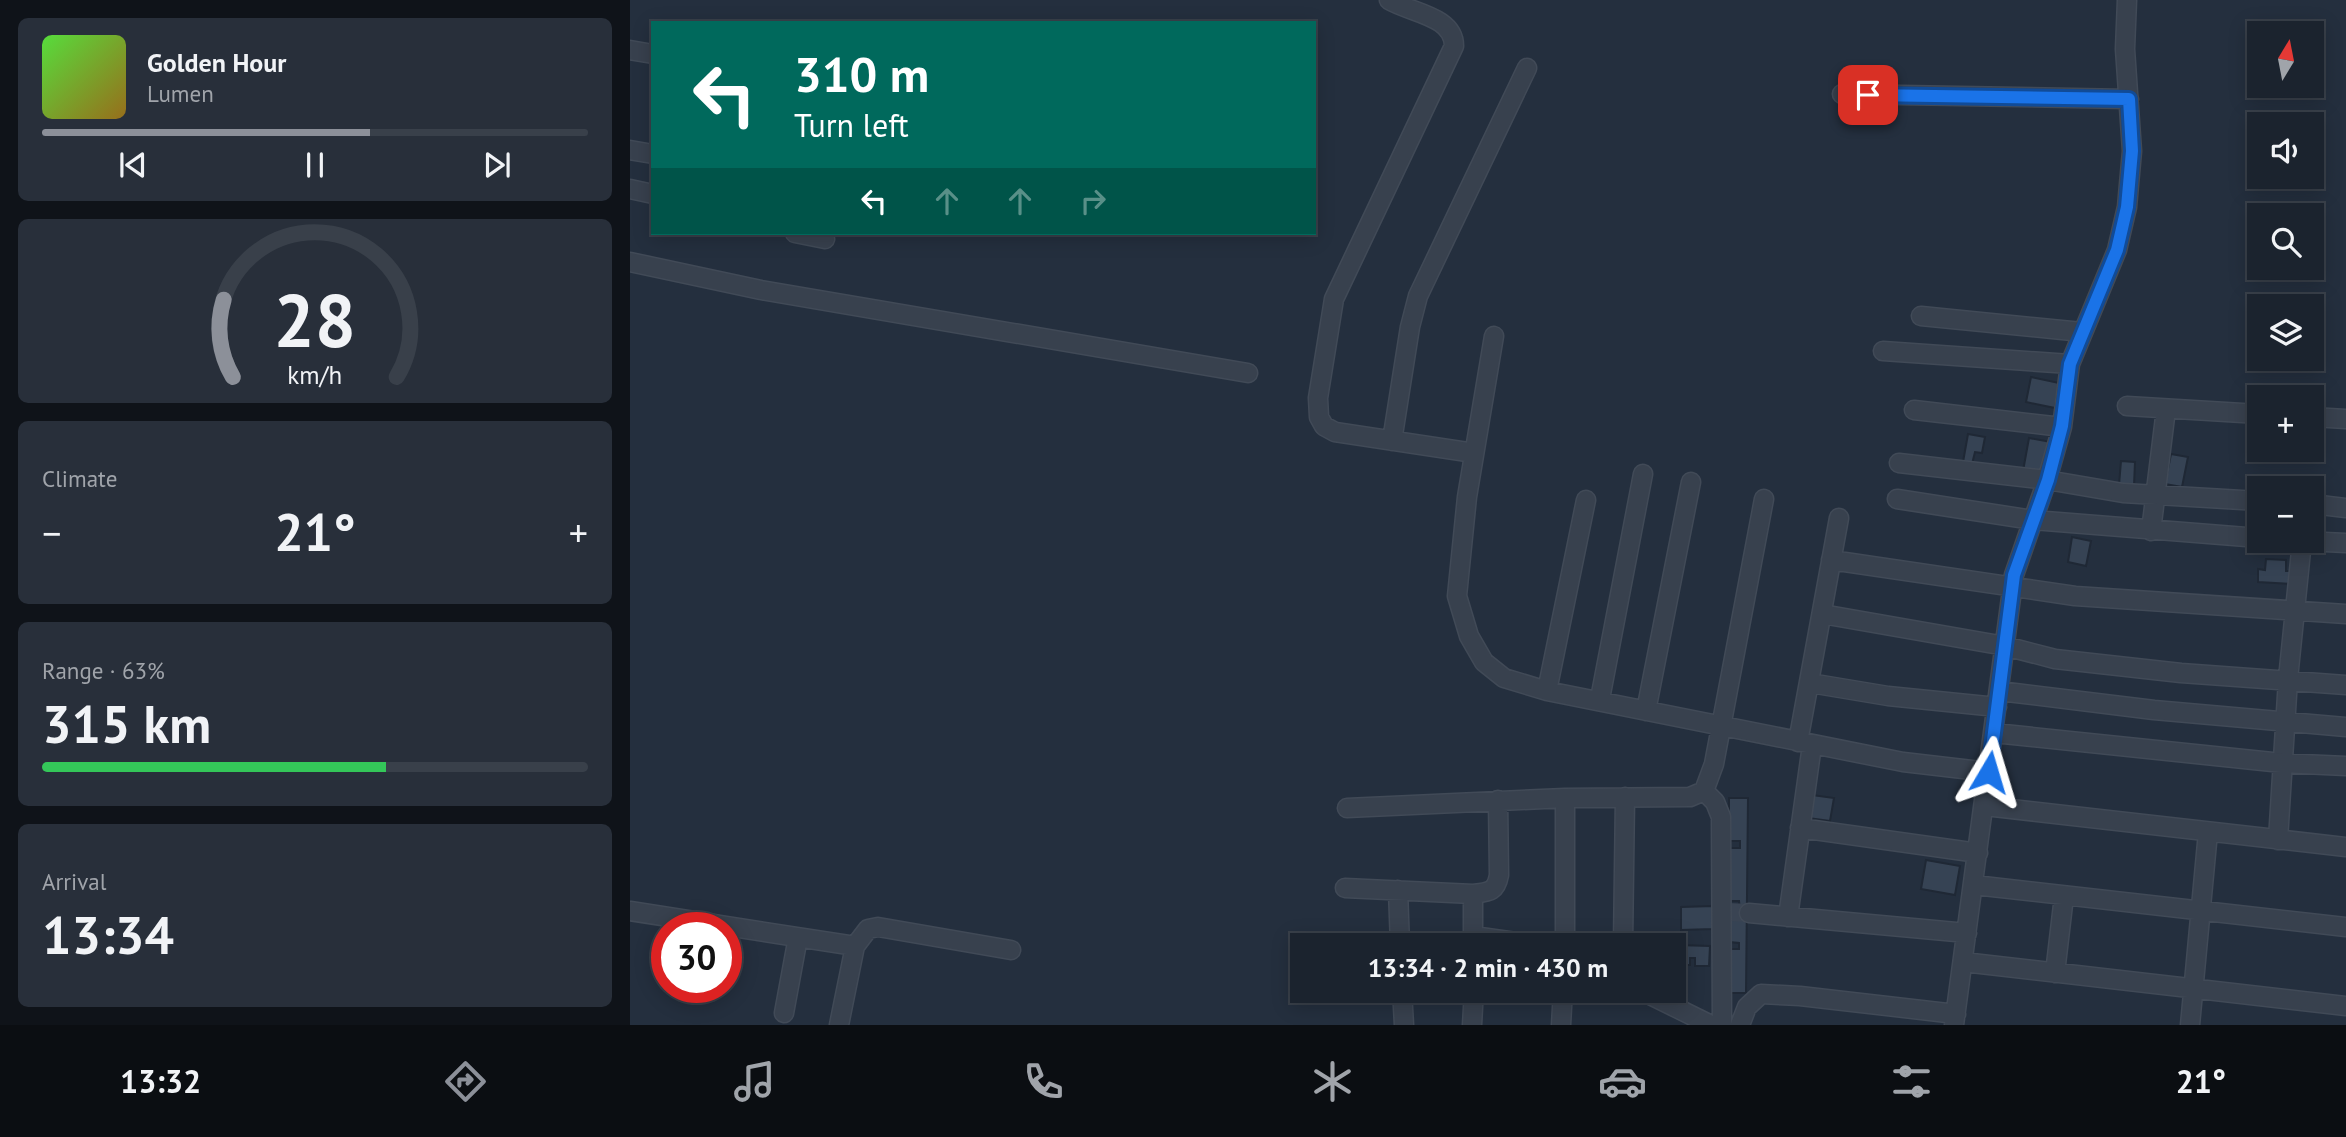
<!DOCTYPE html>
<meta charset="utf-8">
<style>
:root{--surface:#1b232e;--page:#282f3a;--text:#f1f3f6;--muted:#a0a4aa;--line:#39404a;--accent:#8c9099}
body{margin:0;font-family:"PT Sans",sans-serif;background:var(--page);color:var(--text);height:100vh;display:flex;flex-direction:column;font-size:26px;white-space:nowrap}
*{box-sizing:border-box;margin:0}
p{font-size:23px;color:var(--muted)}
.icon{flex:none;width:38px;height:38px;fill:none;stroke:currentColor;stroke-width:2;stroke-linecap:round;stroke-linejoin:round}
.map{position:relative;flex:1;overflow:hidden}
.panel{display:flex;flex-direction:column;gap:18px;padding:18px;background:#0f1319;width:630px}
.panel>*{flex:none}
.top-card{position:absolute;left:21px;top:21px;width:665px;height:214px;border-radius:0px;box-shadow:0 4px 18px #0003,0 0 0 2px var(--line);background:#00695c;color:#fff;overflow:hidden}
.needle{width:46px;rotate:10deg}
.fabs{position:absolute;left:1617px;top:21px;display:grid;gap:14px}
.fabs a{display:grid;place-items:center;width:77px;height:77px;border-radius:0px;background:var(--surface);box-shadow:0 4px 18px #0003,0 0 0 2px var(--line);font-size:35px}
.speed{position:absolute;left:21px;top:912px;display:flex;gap:14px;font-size:35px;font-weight:700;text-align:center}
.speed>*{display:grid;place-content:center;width:91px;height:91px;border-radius:50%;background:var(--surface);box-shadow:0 4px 18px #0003,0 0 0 2px var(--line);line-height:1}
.speed .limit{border:10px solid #d22;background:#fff;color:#111}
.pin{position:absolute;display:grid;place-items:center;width:60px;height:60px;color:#fff;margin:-30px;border-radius:14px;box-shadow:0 4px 10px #0006}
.me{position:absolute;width:77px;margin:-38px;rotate:7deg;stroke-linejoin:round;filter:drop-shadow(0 0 5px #0008)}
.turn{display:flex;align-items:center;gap:24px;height:147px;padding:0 28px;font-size:32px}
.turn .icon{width:91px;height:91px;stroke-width:2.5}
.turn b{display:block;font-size:49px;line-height:60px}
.lanes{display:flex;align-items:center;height:66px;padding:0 28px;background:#0003;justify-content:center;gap:35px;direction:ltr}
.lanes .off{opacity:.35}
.big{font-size:52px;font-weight:700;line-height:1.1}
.panel .widget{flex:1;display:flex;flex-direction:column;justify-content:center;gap:10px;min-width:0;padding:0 24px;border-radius:10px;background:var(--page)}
.panel .dial{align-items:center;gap:0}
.dial svg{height:182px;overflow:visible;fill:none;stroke:var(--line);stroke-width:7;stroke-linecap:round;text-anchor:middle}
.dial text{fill:var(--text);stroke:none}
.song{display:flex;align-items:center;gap:21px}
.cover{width:84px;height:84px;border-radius:10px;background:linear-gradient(135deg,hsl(110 70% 55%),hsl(40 70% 35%))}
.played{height:7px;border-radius:4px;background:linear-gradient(90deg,var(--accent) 60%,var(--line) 60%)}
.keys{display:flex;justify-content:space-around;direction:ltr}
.heat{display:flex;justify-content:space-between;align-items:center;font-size:38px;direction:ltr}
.charge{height:10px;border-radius:5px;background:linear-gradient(90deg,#34c759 63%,var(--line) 0)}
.trip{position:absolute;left:660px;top:933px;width:396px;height:70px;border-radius:0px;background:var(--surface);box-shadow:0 4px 18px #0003,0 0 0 2px var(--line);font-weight:700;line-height:70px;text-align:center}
.tab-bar{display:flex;height:112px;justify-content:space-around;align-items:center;background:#0b0e12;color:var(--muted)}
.tab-bar .icon{width:49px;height:49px}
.tab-bar .selected{color:var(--accent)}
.tab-bar b{font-size:32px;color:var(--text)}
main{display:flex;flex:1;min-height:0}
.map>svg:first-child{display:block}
.building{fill:#364354;stroke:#1f2835;stroke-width:2}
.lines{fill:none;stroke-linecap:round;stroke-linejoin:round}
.minor-tunnel{stroke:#3a4453;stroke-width:18;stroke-dasharray:18 9;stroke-linecap:butt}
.minor-casing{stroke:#414a57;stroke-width:21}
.minor{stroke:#38414e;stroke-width:18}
.route-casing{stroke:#114b97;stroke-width:18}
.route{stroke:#1a73e8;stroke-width:12}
</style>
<main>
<section class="panel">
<div class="widget">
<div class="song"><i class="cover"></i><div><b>Golden Hour</b><p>Lumen</p></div></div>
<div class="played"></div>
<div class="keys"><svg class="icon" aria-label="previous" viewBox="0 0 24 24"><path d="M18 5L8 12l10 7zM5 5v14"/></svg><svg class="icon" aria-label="pause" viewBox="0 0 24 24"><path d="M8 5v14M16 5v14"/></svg><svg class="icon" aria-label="next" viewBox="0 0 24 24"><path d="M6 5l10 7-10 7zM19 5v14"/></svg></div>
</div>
<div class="widget dial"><svg viewBox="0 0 100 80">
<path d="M14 69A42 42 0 1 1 86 69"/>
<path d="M14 69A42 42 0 0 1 10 35" stroke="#8c9099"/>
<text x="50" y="56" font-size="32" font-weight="700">28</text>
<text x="50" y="72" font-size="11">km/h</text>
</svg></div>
<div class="widget"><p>Climate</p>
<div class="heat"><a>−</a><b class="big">21°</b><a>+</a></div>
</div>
<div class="widget"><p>Range · 63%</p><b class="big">315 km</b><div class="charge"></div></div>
<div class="widget"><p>Arrival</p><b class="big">13:34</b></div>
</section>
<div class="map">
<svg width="1716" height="1025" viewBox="0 0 1716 1025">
<rect width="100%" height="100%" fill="#242f3e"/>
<path class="building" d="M1401 377 1429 383 1425 408 1396 402Z
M1338 434 1355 437 1352 453 1345 452 1342 464 1333 462Z
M1399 438 1421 442 1415 476 1393 471Z
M1541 454 1558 457 1552 487 1535 484Z
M1491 461 1505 462 1504 486 1489 485Z
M1442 537 1461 541 1456 566 1438 562Z
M1636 559 1656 560V571H1664L1663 584 1628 582V569L1635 570Z
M1182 795 1204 798 1200 821 1178 818Z
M1099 798H1118L1116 993H1098L1099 949H1109V943L1099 942V909H1110L1109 901H1097V848H1110V841H1099Z
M1296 860 1330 866 1325 895 1291 889Z
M1083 906V929L1051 930V907Z
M1047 945 1080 946 1079 966H1065V958H1060V965H1047Z"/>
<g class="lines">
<path class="minor-tunnel" d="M1097 912 1119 913"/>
<defs>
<path id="minor" d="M759 0C781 13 824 16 824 46L704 299 688 398 689 417 694 426 705 432 844 453
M0 50 23 54
M1212 94 1499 99
M0 150 23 154
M0 189 23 194
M165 233 195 239
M0 262 131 290 618 373
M1291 316 1452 332
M864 336 837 497 827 596 839 636 854 662 874 678 917 691 1273 762 1359 772
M1253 351 1440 364
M1497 406 1629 414
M1284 410 1432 427
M1682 417 1716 419
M762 441 780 327 788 296 897 68
M1269 463 1417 480 1493 493 1629 501
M1267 499 1403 520 1629 538
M1682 504 1716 508
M1521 531 1536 409
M1674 541 1716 543
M1201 560 1445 596 1716 614
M1192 614 1375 646 1425 659 1551 673 1716 685
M1180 683 1258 696 1367 707
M917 691 956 500
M1369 691 1524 710 1716 727
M970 699 1013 474
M1016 711 1061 482
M1364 733 1652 763 1716 766
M1168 742 1209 518
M1074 791 1085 802 1091 817 1092 1025
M1355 806 1716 847
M717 808 935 798 1060 797 1074 791 1084 764 1134 499
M1170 828 1348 853
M1648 840 1658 679 1672 541
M1344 885 1716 927
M715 888 843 894C859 892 866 892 869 875L868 800
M768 890 770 945
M843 894V945
M0 911 225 946
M1119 913 1337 933
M1158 917 1182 745
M843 936 908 945
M935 945V798
M993 945 995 797
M1333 962 1716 1006
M1425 973 1434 896
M772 990 774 1025
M1010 990 1081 1025
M154 1013 168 937
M209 1025 225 946 238 929 248 927 381 950
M842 1025 844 990
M931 1025 933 990
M1110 1025 1117 1007 1131 994 1170 996 1326 1014
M1324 1025 1384 575 1417 480 1432 427 1440 364 1487 250 1497 207 1502 151 1495 49 1497 0
M1560 1025 1578 832"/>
</defs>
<use href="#minor" class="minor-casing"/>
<use href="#minor" class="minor"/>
</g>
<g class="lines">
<defs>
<path id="route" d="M1238 95 1499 99 1502 151 1497 207 1487 250 1440 364 1432 426 1418 480 1384 575 1359 772"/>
</defs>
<use href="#route" class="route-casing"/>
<use href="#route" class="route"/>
</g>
</svg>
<div class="fabs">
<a><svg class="needle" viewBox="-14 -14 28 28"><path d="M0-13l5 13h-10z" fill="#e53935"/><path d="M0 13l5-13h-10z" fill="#a0a4aa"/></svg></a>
<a><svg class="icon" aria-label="sound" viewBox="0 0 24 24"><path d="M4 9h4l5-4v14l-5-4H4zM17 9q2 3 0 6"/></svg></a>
<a><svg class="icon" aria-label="search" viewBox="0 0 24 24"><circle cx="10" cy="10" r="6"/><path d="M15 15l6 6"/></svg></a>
<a><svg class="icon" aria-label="layers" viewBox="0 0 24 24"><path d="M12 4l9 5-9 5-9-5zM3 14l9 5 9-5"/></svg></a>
<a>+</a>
<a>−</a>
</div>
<div class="speed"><div class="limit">30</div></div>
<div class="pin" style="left:1238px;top:95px;background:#d93025"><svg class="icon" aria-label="arrive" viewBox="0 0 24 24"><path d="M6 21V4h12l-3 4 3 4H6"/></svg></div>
<svg class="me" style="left:1359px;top:772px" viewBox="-20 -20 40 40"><path d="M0-17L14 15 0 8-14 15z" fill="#1a73e8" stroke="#fff" stroke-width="4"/></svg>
<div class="trip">13:34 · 2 min · 430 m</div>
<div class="top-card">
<div class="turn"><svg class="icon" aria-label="left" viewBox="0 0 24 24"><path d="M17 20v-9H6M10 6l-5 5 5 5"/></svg><div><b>310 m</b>Turn left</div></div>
<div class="lanes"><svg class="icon" aria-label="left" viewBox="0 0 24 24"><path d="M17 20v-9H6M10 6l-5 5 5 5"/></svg><svg class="icon off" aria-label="ahead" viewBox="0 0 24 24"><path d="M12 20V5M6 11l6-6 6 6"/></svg><svg class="icon off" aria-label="ahead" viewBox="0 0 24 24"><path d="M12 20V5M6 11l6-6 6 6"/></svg><svg class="icon off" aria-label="right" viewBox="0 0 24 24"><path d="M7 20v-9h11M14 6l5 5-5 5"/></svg></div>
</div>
</div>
</main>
<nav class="tab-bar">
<b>13:32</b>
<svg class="icon selected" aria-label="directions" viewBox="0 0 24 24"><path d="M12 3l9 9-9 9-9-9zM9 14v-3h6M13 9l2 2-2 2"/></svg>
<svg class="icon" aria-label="music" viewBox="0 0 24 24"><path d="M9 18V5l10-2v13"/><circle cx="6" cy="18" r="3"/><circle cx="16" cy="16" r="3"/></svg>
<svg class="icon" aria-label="phone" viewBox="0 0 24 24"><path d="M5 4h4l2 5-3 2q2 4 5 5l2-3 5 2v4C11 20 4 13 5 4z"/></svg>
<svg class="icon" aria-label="climate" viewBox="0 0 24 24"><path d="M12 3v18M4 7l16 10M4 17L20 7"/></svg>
<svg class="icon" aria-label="car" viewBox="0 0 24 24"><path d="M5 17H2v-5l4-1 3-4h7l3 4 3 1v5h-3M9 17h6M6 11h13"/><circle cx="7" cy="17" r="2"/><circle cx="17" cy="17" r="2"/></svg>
<svg class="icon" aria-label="filters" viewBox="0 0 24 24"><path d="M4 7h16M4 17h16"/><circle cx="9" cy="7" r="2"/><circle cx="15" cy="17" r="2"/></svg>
<b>21°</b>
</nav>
